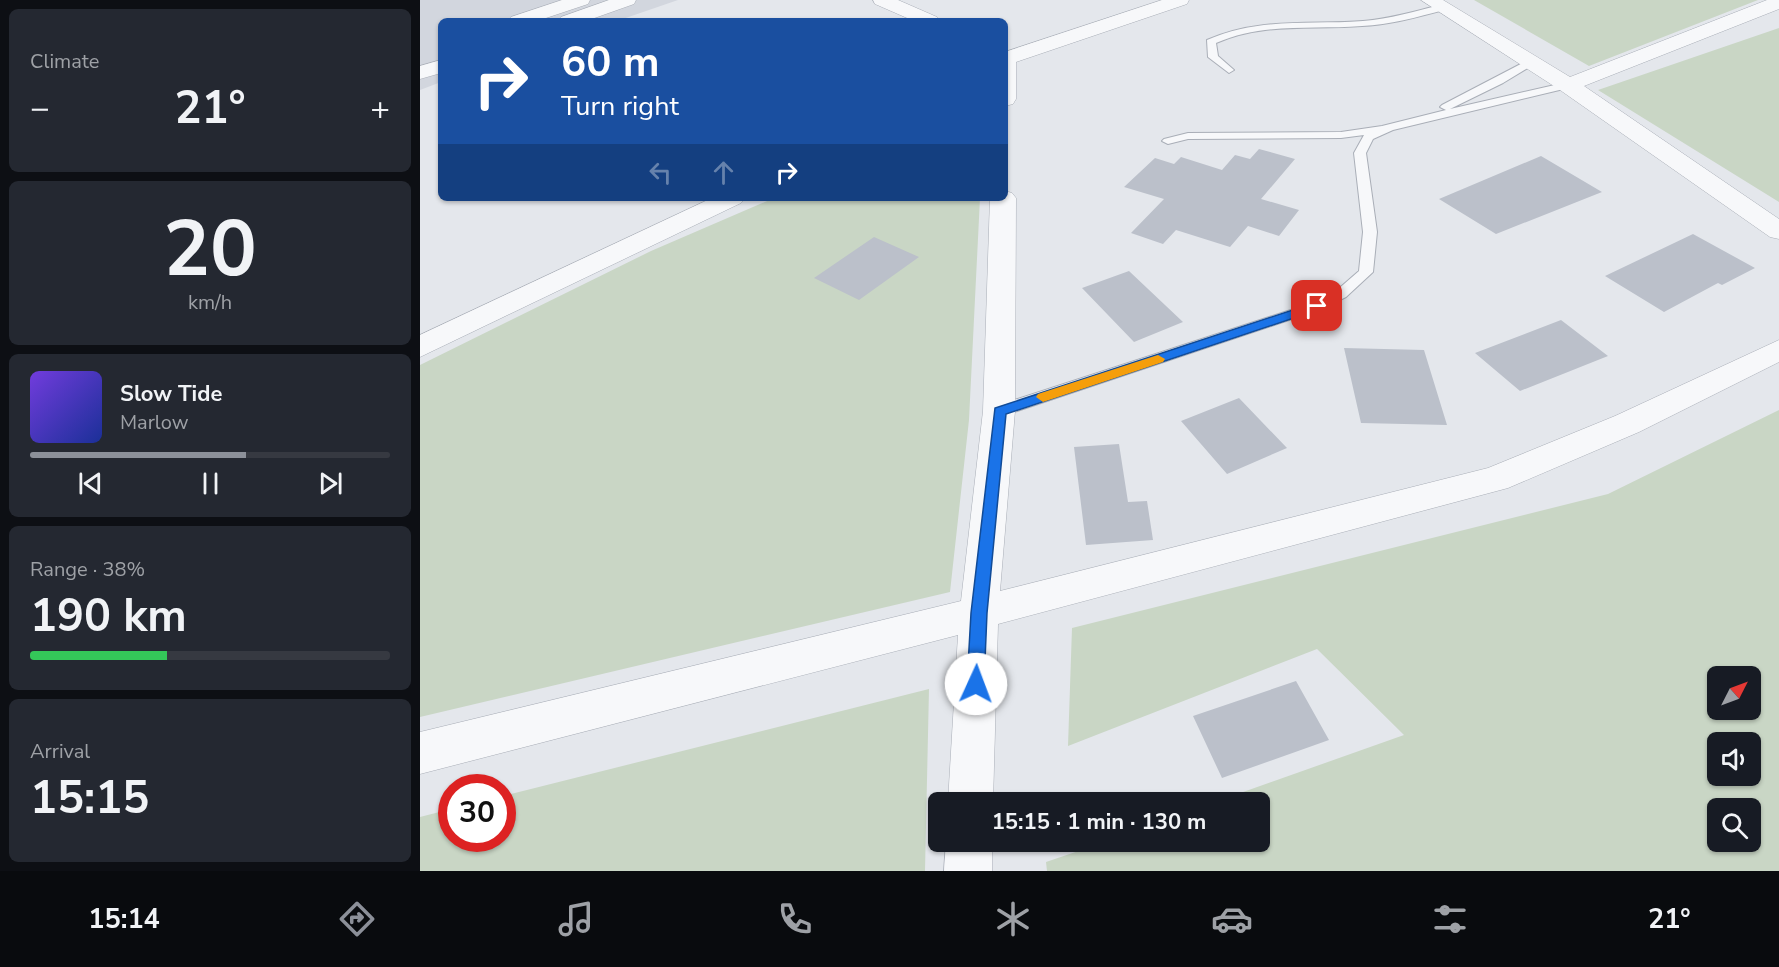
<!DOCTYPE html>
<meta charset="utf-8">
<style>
:root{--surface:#171b24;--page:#242831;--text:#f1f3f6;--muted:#9ea1a6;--line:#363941;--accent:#8c9099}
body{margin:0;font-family:"Nunito Sans",sans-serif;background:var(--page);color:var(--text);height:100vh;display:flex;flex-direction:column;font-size:22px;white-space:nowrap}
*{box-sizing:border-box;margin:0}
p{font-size:20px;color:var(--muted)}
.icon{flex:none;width:33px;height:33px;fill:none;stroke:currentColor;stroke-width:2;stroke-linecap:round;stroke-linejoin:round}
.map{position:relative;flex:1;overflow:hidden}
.panel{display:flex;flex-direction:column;gap:9px;padding:9px;background:#0d0f14;width:420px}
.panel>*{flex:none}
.hud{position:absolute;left:18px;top:18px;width:570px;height:183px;border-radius:9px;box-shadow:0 2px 4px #0004;background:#1a4fa0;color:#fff;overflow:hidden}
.needle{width:39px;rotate:48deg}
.buttons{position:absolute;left:1287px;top:666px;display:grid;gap:12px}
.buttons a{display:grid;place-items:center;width:54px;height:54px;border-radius:9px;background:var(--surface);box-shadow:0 2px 4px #0004;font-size:30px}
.speed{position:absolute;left:18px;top:774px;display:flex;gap:12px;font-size:30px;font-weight:700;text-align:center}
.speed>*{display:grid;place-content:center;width:78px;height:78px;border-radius:50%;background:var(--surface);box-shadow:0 2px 4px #0004;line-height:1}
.speed .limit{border:9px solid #d22;background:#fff;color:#111}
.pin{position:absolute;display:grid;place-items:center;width:51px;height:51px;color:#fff;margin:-26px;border-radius:12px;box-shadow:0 3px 9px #0006}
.me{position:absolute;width:66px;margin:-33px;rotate:2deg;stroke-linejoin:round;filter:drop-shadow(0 0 4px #0008)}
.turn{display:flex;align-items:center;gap:21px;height:126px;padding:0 24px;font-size:27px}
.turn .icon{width:78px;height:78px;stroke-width:2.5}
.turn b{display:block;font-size:42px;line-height:51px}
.lanes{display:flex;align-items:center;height:57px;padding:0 24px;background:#0003;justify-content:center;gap:30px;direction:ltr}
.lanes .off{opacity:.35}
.big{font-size:45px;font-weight:700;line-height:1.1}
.panel .card{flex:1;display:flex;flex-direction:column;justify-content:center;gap:9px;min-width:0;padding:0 21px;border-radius:9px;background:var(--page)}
.panel .dial{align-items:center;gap:0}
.dial b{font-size:78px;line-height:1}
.song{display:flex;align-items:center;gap:18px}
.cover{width:72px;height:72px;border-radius:9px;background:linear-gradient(135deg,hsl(260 70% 55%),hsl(230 70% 35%))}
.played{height:6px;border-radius:3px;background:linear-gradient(90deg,var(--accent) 60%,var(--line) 60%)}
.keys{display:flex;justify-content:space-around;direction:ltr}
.heat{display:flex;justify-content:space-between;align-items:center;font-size:33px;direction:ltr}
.charge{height:9px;border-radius:4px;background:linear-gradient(90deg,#34c759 38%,var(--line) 0)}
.trip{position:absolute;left:508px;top:792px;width:342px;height:60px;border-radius:9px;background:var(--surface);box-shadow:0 2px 4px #0004;font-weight:700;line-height:60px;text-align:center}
.menu{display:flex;height:96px;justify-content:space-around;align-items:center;background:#090b0e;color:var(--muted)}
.menu .icon{width:42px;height:42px}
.menu .current{color:var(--accent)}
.menu b{font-size:27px;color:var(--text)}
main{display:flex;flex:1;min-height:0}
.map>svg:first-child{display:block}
.built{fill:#d2d6de}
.green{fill:#c9d6c5;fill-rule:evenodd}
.building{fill:#bbc0ca}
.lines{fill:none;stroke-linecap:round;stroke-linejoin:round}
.lane-casing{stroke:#a9aeb7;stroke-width:2}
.street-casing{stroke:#a9aeb7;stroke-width:1}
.lane{fill:#f7f8fa;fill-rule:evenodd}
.street{fill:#f7f8fa;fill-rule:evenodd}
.route{fill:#1a73e8;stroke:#114b97;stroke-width:1.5}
.slow{fill:#f59e0b}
</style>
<main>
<section class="panel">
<div class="card"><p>Climate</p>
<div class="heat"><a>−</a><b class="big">21°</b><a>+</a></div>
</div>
<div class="card dial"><b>20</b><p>km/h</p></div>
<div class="card">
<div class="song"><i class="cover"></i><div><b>Slow Tide</b><p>Marlow</p></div></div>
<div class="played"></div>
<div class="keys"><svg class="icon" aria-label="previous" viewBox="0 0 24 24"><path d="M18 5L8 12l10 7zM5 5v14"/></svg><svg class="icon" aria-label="pause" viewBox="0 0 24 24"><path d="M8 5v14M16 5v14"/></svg><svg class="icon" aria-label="next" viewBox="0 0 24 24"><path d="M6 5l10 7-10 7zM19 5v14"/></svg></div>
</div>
<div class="card"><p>Range · 38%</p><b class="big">190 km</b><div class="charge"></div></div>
<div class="card"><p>Arrival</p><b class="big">15:15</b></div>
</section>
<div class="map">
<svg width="1359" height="871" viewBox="0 0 1359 871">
<rect width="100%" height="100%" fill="#e4e7ec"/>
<path class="built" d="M0 0H258L197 21H21V82L0 90Z"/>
<path class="green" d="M1054 0H1338L1169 66Z
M1359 28V202L1178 90Z
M354 198H560L549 420 530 592 0 717V365L231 251Z
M1359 410V871H627L626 862 685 842H840V802H795L984 735 897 649 648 746 652 628 1188 494ZM1330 676V710H1298V676ZM1330 742V776H1298V742ZM1330 808V842H1298V808Z
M509 689 505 871H0V817L31 809 32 838H82L83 796Z"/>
<path class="building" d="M839 149 875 159 841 199 879 210 859 236 828 226 810 247 756 230 743 244 711 233 744 199 704 187 735 158 754 164 761 157 802 170 815 155 830 159Z
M1121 156 1182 192 1076 234 1019 199Z
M1273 234 1335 268 1302 285 1298 283 1244 312 1185 276Z
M454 237 499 257 439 300 394 278Z
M709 271 763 322 714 342 662 288Z
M1141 320 1188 356 1100 391 1055 353Z
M924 348 1004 350 1027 425 941 423Z
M819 398 867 448 807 474 761 421Z
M699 444 708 502 727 501 733 540 666 545 654 447Z
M876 681 909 740 802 778 773 716Z"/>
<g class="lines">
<defs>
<path id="lane" d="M1021 5 1026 8 1024 10C997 17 970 25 942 26 892 30 844 22 796 43L798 56 814 70 809 73 788 57 787 40C839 17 889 25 943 21 970 19 995 11 1021 5Z
M1112 58 1116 59V63L1083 83 1030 109 1148 82 1152 83V87L973 130 953 139 946 153 957 232 953 272 926 297 902 309 585 415H573L571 411 573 407 892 303 916 291 939 271 943 232 934 153 944 135 921 138 768 139 748 144 742 141 744 139 768 133 921 132 962 126 1026 110 1020 107 1022 105Z"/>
<path id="street" d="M142 0H170L168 4 117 21H88L91 17Z
M189 0H216L214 4 166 21H138L141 17Z
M453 0H478L517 17 520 21H494L455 4Z
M742 0H769L767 4 596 62V99L593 104 585 106V52Z
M1001 0H1023L1150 77 1347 0H1359V9L1164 86 1359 219V239L1350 237 1140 90Z
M21 60V73L0 79V66Z
M585 191 592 193 596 198 595 411 580 591 1068 468 1195 416 1359 340V362L1219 432 1088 488 578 624 573 802H528L538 635 0 774V732L541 601 563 411 570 198H585Z
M292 198H325L321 203 0 357V335Z
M526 842H572V871H524Z"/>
</defs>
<use href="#lane" class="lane-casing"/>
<use href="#street" class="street-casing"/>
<use href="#lane" class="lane"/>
<use href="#street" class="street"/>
</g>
<path class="route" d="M897 302 901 304V309L586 414 567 613 564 684 562 689 556 692 550 689 547 684 551 613 575 408Z"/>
<path class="slow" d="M738 355 745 359 743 362 623 402 616 397 618 394Z"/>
</svg>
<div class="buttons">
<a><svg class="needle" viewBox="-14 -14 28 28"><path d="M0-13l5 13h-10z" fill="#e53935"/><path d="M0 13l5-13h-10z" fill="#9ea1a6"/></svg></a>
<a><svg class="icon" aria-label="sound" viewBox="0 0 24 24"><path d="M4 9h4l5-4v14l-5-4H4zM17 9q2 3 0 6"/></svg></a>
<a><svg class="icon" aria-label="search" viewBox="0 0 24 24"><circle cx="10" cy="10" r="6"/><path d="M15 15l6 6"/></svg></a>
</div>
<div class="speed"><div class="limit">30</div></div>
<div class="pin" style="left:897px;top:306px;background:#d93025"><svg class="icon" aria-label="arrive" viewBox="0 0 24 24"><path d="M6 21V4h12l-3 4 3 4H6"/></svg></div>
<svg class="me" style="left:556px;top:684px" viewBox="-20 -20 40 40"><circle r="19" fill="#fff"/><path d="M0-13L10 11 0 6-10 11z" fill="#1a73e8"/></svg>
<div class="trip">15:15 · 1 min · 130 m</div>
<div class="hud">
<div class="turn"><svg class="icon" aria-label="right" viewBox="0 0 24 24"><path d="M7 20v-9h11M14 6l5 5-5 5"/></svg><div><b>60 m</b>Turn right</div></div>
<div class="lanes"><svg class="icon off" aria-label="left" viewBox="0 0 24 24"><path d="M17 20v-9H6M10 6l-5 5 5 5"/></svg><svg class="icon off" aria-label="ahead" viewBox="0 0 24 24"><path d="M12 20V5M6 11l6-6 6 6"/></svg><svg class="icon" aria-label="right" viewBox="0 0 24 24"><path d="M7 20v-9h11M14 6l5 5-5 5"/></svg></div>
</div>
</div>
</main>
<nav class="menu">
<b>15:14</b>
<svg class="icon current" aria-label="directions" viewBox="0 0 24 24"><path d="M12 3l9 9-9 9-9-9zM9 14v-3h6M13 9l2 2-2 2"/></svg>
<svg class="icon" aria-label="music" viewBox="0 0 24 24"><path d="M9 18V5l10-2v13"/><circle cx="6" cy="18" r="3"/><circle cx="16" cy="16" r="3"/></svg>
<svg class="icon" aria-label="phone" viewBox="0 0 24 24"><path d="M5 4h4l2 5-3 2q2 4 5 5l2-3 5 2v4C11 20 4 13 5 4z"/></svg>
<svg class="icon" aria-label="climate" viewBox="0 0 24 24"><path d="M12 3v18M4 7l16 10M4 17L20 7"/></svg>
<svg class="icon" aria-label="car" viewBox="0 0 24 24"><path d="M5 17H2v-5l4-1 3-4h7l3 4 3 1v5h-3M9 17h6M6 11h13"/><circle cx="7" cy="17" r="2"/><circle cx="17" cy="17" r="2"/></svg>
<svg class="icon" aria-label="filters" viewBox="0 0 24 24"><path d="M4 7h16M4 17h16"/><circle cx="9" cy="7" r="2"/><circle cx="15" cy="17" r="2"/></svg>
<b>21°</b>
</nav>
